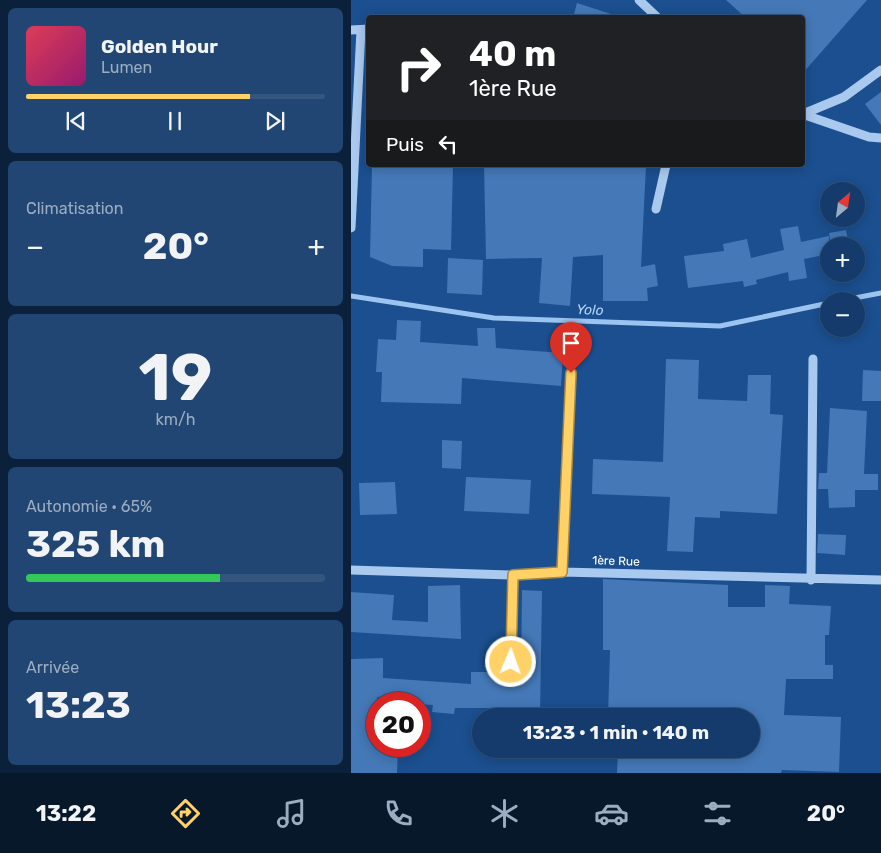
<!DOCTYPE html>
<html lang="fr">
<meta charset="utf-8">
<style>
:root{--surface:#143b6b;--page:#214673;--text:#f1f3f6;--muted:#9dadc1;--line:#33557e;--accent:#ffd166}
body{margin:0;font-family:Rubik,sans-serif;background:var(--page);color:var(--text);height:100vh;display:flex;flex-direction:column;font-size:19px;white-space:nowrap}
*{box-sizing:border-box;margin:0}
p{font-size:16px;color:var(--muted)}
.icon{flex:none;width:28px;height:28px;fill:none;stroke:currentColor;stroke-width:2;stroke-linecap:round;stroke-linejoin:round}
.map{position:relative;flex:1;overflow:hidden}
.drawer{display:flex;flex-direction:column;gap:8px;padding:8px;background:#0b203b;width:351px}
.drawer>*{flex:none}
.guide{position:absolute;left:15px;top:15px;width:439px;height:152px;border-radius:5px;box-shadow:0 2px 12px #0003,0 0 0 1px var(--line);background:#202124;color:#fff;overflow:hidden}
.needle{width:32px;rotate:29deg}
.tools{position:absolute;left:469px;top:182px;display:grid;gap:10px}
.tools a{display:grid;place-items:center;width:45px;height:45px;border-radius:50%;background:var(--surface);box-shadow:0 2px 12px #0003,0 0 0 1px var(--line);font-size:25px}
.speed{position:absolute;left:15px;top:692px;display:flex;gap:10px;font-size:25px;font-weight:700;text-align:center}
.speed>*{display:grid;place-content:center;width:65px;height:65px;border-radius:50%;background:var(--surface);box-shadow:0 2px 12px #0003,0 0 0 1px var(--line);line-height:1}
.speed .limit{border:8px solid #d22;background:#fff;color:#111}
.pin{position:absolute;display:grid;place-items:center;width:42px;height:42px;color:#fff;margin:-51px -21px;border-radius:50% 50% 50% 0;rotate:-45deg;box-shadow:0 0 5px #0007}
.pin .icon{rotate:45deg}
.me{position:absolute;width:55px;margin:-28px;rotate:2deg;stroke-linejoin:round;filter:drop-shadow(0 0 4px #0008)}
.turn{display:flex;align-items:center;gap:18px;height:105px;padding:0 20px;font-size:22px}
.turn .icon{width:65px;height:65px;stroke-width:2.5}
.turn b{display:block;font-size:35px;line-height:42px}
.then{display:flex;align-items:center;height:48px;padding:0 20px;background:#0003;gap:10px;font-size:19px}
.big{font-size:38px;font-weight:700;line-height:1.1}
.drawer .tile{flex:1;display:flex;flex-direction:column;justify-content:center;gap:8px;min-width:0;padding:0 18px;border-radius:8px;background:var(--page)}
.drawer .dial{align-items:center;gap:0}
.dial b{font-size:65px;line-height:1}
.song{display:flex;align-items:center;gap:15px}
.cover{width:60px;height:60px;border-radius:8px;background:linear-gradient(135deg,hsl(350 70% 55%),hsl(320 70% 35%))}
.played{height:5px;border-radius:2px;background:linear-gradient(90deg,var(--accent) 75%,var(--line) 75%)}
.keys{display:flex;justify-content:space-around;direction:ltr}
.heat{display:flex;justify-content:space-between;align-items:center;font-size:28px;direction:ltr}
.charge{height:8px;border-radius:4px;background:linear-gradient(90deg,#34c759 65%,var(--line) 0)}
.trip{position:absolute;left:121px;top:708px;width:288px;height:50px;border-radius:25px;background:var(--surface);box-shadow:0 2px 12px #0003,0 0 0 1px var(--line);font-weight:700;line-height:50px;text-align:center}
.tab-bar{display:flex;height:80px;justify-content:space-around;align-items:center;background:#08182b;color:var(--muted)}
.tab-bar .icon{width:35px;height:35px}
.tab-bar .active{color:var(--accent)}
.tab-bar b{font-size:22px;color:var(--text)}
main{display:flex;flex:1;min-height:0}
.map>svg:first-child{display:block}
.lines{fill:none;stroke-linecap:round;stroke-linejoin:round}
.stream{stroke:#9cc4f0;stroke-width:5}
.building{fill:#4478b7}
.minor{stroke:#a9c9ee;stroke-width:9}
.route-casing{stroke:#a68842;stroke-width:12}
.route{stroke:#ffd166;stroke-width:9}
.labels{text-anchor:middle;dominant-baseline:central;stroke-width:5;stroke-linejoin:round;paint-order:stroke}
.street-label{font-size:12px;fill:#fff;stroke:#1b4f8f}
.water-label{font-size:14px;font-style:italic;fill:#b5d3f5;stroke:#1b4f8f}
</style>
<main>
<section class="drawer">
<div class="tile">
<div class="song"><i class="cover"></i><div><b>Golden Hour</b><p>Lumen</p></div></div>
<div class="played"></div>
<div class="keys"><svg class="icon" aria-label="previous" viewBox="0 0 24 24"><path d="M18 5L8 12l10 7zM5 5v14"/></svg><svg class="icon" aria-label="pause" viewBox="0 0 24 24"><path d="M8 5v14M16 5v14"/></svg><svg class="icon" aria-label="next" viewBox="0 0 24 24"><path d="M6 5l10 7-10 7zM19 5v14"/></svg></div>
</div>
<div class="tile"><p>Climatisation</p>
<div class="heat"><a>−</a><b class="big">20°</b><a>+</a></div>
</div>
<div class="tile dial"><b>19</b><p>km/h</p></div>
<div class="tile"><p>Autonomie · 65%</p><b class="big">325 km</b><div class="charge"></div></div>
<div class="tile"><p>Arrivée</p><b class="big">13:23</b></div>
</section>
<div class="map">
<svg width="530" height="773" viewBox="0 0 530 773">
<rect width="100%" height="100%" fill="#1b4f8f"/>
<g class="lines">
<path class="stream" d="M0 296 143 318 369 326 478 303
M488 301 530 293"/>
</g>
<path class="building" d="M375 0H516L451 74V18H395Z
M226 3 263 15 262 18H222Z
M530 92V125L514 104Z
M21 165H102L100 250 72 249V267L41 266 19 257Z
M133 165H295L290 267 304 264 307 286 296 288 297 301H252V255L222 257 219 306 188 303 191 258 135 259Z
M447 226 450 242 478 236V254L453 259 456 278 438 281 437 272 405 280 406 284 393 287 392 281 337 288 333 256 373 251 372 244 396 239 400 258 433 250 429 229Z
M495 230 498 246H480L478 233Z
M97 258 132 260 131 295 96 293Z
M46 320 70 321 69 342 127 346 126 328H144L145 348 212 353 210 386 111 378 110 404 30 402 31 372H25L27 339 45 340Z
M315 359 348 360 347 399 396 401 397 375H420L419 414 432 415 426 514 369 511V518L344 517 342 552 316 551 319 497 241 494 242 459 312 462Z
M512 370 530 371V401H511Z
M479 408 516 411 513 474H527V490H504V507L478 508 477 489H467L468 473H476Z
M91 440 111 441 110 469 91 468Z
M115 477 180 480 178 514 113 511Z
M44 482 46 514 9 515 8 483Z
M467 534 495 535 494 555 466 553Z
M252 579 377 585V607H414V585L439 586 438 604 480 606 478 635H474V665H482V679H435L433 715 490 717 488 772 431 770 430 773H266L267 750 400 749V716H257L259 650H252Z
M109 585 110 639 0 632V592L43 595 41 620 77 622V586Z
M171 590 191 591 189 716H169V708H104L103 714 81 712 82 705 53 703V696L26 697V746H47L46 773H0V659L32 658V678L120 684V672H170Z"/>
<g class="lines">
<path class="minor" d="M288 0 307 18
M0 30 18 29
M451 114 518 137 530 138
M452 114 493 97 530 70
M305 209 315 165
M0 228 10 30
M0 570 163 575 211 572 530 580
M211 572 220 373
M460 580 462 359
M160 662 163 575"/>
</g>
<g class="lines">
<defs>
<path id="route" d="M160 662 162 575 211 572 220 373"/>
</defs>
<use href="#route" class="route-casing"/>
<use href="#route" class="route"/>
</g>
<g class="labels">
<g class="street-label">
<text transform="translate(265 561) rotate(2)">1ère Rue</text>
</g>
<g class="water-label">
<text transform="translate(239 310) rotate(2)">Yolo</text>
</g>
</g>
</svg>
<div class="tools">
<a><svg class="needle" viewBox="-14 -14 28 28"><path d="M0-13l5 13h-10z" fill="#e53935"/><path d="M0 13l5-13h-10z" fill="#9dadc1"/></svg></a>
<a>+</a>
<a>−</a>
</div>
<div class="speed"><div class="limit">20</div></div>
<div class="pin" style="left:220px;top:373px;background:#d93025"><svg class="icon" aria-label="arrive" viewBox="0 0 24 24"><path d="M6 21V4h12l-3 4 3 4H6"/></svg></div>
<svg class="me" style="left:160px;top:662px" viewBox="-20 -20 40 40"><circle r="17" fill="#ffd166" stroke="#fff" stroke-width="3"/><path d="M0-11L8 9 0 5-8 9z" fill="#fff"/></svg>
<div class="trip">13:23 · 1 min · 140 m</div>
<div class="guide">
<div class="turn"><svg class="icon" aria-label="right" viewBox="0 0 24 24"><path d="M7 20v-9h11M14 6l5 5-5 5"/></svg><div><b>40 m</b>1ère Rue</div></div>
<div class="then">Puis<svg class="icon" aria-label="left" viewBox="0 0 24 24"><path d="M17 20v-9H6M10 6l-5 5 5 5"/></svg></div>
</div>
</div>
</main>
<nav class="tab-bar">
<b>13:22</b>
<svg class="icon active" aria-label="directions" viewBox="0 0 24 24"><path d="M12 3l9 9-9 9-9-9zM9 14v-3h6M13 9l2 2-2 2"/></svg>
<svg class="icon" aria-label="music" viewBox="0 0 24 24"><path d="M9 18V5l10-2v13"/><circle cx="6" cy="18" r="3"/><circle cx="16" cy="16" r="3"/></svg>
<svg class="icon" aria-label="phone" viewBox="0 0 24 24"><path d="M5 4h4l2 5-3 2q2 4 5 5l2-3 5 2v4C11 20 4 13 5 4z"/></svg>
<svg class="icon" aria-label="climate" viewBox="0 0 24 24"><path d="M12 3v18M4 7l16 10M4 17L20 7"/></svg>
<svg class="icon" aria-label="car" viewBox="0 0 24 24"><path d="M5 17H2v-5l4-1 3-4h7l3 4 3 1v5h-3M9 17h6M6 11h13"/><circle cx="7" cy="17" r="2"/><circle cx="17" cy="17" r="2"/></svg>
<svg class="icon" aria-label="filters" viewBox="0 0 24 24"><path d="M4 7h16M4 17h16"/><circle cx="9" cy="7" r="2"/><circle cx="15" cy="17" r="2"/></svg>
<b>20°</b>
</nav>
